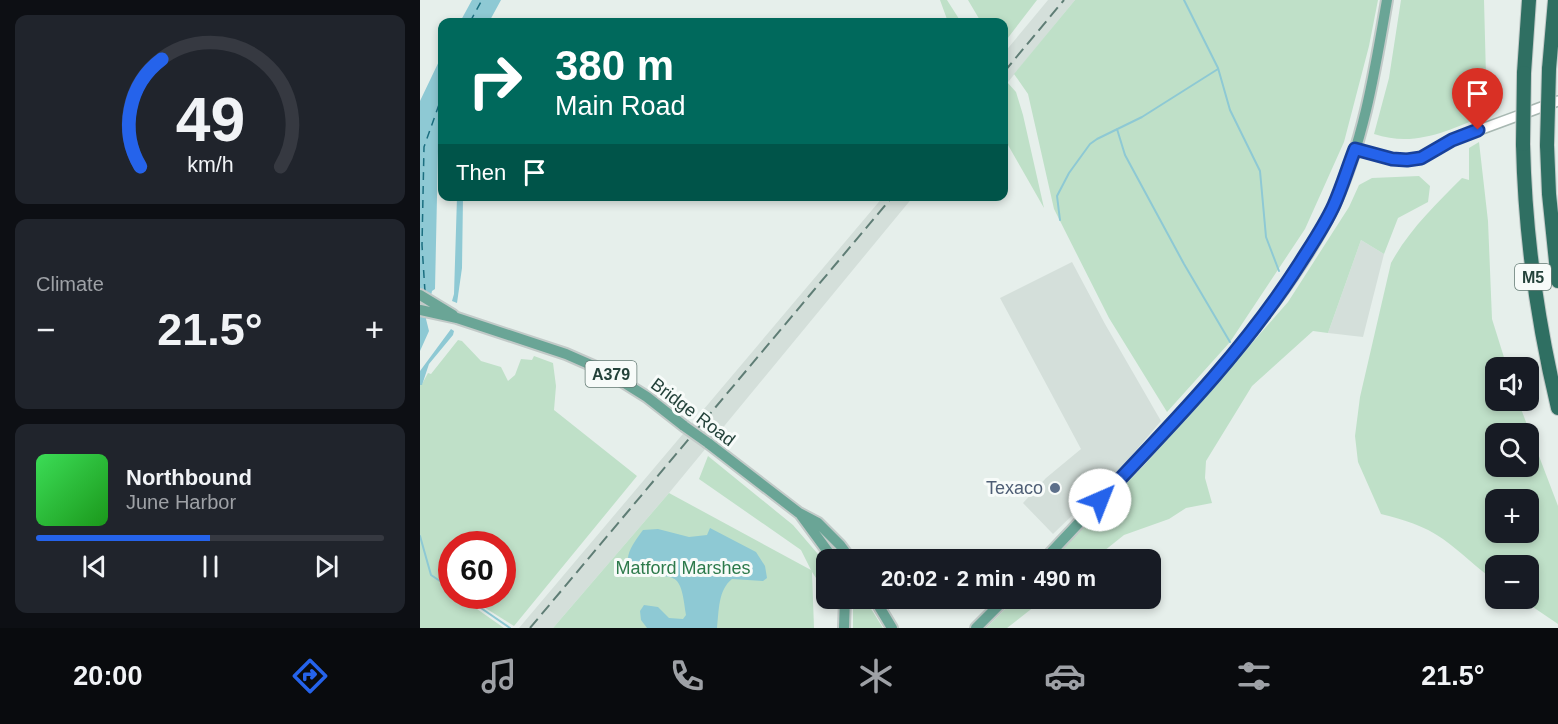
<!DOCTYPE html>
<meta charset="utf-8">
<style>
:root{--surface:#171b24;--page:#20242c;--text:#f1f3f6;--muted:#9ea1a6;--line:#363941;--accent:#2563eb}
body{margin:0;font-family:Helvetica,sans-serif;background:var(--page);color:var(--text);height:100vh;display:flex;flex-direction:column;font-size:22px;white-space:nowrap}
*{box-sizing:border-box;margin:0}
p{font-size:20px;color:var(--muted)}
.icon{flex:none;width:33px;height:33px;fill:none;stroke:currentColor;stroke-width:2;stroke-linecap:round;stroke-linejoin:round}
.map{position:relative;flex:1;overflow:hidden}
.panel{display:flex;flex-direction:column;gap:15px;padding:15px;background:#0d0f14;width:420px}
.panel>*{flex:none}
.top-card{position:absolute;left:18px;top:18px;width:570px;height:183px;border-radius:12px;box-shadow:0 3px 9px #0003;background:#00695c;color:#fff;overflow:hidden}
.tools{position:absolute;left:1065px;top:357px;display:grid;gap:12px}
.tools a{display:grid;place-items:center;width:54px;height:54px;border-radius:12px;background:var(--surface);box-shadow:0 3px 9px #0003;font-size:30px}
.speed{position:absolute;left:18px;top:531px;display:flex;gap:12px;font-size:30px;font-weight:700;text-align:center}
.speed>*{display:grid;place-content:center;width:78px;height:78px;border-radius:50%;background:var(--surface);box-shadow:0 3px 9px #0003;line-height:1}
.speed .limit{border:9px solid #d22;background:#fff;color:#111}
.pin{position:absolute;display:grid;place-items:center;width:51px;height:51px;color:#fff;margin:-62px -26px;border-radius:50% 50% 50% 0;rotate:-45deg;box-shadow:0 0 6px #0007}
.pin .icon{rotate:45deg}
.me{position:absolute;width:66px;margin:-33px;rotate:44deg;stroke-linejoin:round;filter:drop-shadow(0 0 4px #0008)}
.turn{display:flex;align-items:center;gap:21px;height:126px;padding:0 18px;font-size:27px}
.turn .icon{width:78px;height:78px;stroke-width:2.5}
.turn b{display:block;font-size:42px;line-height:51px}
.then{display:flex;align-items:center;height:57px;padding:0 18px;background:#0003;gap:12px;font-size:22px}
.big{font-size:45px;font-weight:800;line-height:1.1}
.panel .card{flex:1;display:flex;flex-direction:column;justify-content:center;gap:9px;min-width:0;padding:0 21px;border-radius:12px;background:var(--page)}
.panel .dial{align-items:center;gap:0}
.dial svg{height:156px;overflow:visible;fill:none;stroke:var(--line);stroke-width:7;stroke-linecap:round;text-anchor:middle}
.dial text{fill:var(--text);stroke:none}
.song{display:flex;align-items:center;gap:18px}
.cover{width:72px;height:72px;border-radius:9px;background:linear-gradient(135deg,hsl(130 70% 55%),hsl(120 70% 35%))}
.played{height:6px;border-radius:3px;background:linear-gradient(90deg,var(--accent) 50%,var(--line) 50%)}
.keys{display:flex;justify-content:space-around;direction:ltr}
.heat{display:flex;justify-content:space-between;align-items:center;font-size:33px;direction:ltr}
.trip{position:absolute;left:396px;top:549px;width:345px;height:60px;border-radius:12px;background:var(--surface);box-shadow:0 3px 9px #0003;font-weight:800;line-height:60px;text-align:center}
.tabs{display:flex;height:96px;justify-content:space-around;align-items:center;background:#090b0e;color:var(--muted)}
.tabs .icon{width:42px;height:42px}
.tabs .on{color:var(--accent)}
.tabs b{font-size:27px;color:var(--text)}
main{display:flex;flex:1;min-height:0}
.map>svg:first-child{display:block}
.built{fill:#d4dfda}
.green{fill:#bfe0c8;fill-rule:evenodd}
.water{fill:#8ec9d4}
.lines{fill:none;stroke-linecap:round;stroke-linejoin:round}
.stream{stroke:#8ec9d4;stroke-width:2}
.ferry{stroke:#1c6f80;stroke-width:1.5;stroke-dasharray:8 6;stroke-linecap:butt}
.tertiary-casing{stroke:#a8b8b2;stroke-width:12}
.primary-casing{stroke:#c2cac8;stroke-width:14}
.motorway-casing{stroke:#c2cac8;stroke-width:16}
.tertiary{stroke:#fff;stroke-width:9}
.primary{stroke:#6aa596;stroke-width:10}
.motorway{stroke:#2f6f62;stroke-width:14}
.rail{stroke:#5f7d75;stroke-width:2;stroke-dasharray:12 6;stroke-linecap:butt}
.primary-bridge-casing{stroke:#c2cac8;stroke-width:14;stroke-linecap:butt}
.motorway-bridge-casing{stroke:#c2cac8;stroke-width:16;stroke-linecap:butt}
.primary-bridge{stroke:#6aa596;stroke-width:10}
.motorway-bridge{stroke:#2f6f62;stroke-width:14}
.route-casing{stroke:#184099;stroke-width:15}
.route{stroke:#2563eb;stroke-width:10}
.service-dot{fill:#5c6f8a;stroke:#f7fbf9;stroke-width:2}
.labels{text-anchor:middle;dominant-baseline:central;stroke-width:6;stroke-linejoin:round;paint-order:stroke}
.shield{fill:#f7fbf9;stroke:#637a73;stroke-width:1.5}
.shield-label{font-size:16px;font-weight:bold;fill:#24423a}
.street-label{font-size:18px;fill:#24423a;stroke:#f7fbf9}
.service-label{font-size:18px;fill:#4e5e75;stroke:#f7fbf9;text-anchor:end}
.park-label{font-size:18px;fill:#2d7a4b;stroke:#f7fbf9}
</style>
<main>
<section class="panel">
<div class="card dial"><svg viewBox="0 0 100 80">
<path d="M14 69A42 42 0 1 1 86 69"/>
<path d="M14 69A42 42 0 0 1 25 14" stroke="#2563eb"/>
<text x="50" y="56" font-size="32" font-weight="700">49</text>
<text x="50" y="72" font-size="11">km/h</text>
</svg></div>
<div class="card"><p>Climate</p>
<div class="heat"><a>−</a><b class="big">21.5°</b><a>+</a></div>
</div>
<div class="card">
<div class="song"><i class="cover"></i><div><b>Northbound</b><p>June Harbor</p></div></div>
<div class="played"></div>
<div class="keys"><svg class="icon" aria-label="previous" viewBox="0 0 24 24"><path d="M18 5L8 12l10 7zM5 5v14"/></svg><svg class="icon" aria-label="pause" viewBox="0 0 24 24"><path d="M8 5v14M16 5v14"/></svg><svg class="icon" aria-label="next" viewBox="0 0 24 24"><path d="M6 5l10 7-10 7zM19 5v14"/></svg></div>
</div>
</section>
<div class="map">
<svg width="1138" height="628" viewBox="0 0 1138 628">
<rect width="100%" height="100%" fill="#e6efeb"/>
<path class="built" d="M628 0H655L584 87V53Z
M463 197H493L249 493 133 628H99Z
M941 240 964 254 943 337 908 333Z
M652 262 685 324 741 421 701 468 633 534 603 503 626 478 661 449 580 298Z"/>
<path class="green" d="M520 0H527L541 22H528Z
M548 0H617L584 43V22H561Z
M655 0H958L949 46 924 142 885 229 810 342 747 412 689 318 634 209 608 94 594 74Z
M981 0H1064L1067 115C1028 130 996 148 954 134L969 78Z
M587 82 596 92 603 115 624 208 584 138V87Z
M1059 142 1068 221 1072 319 1087 367 1076 368V400L1098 401 1138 506V624L1101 599 1108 598V566H1076L1075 581C1057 568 1041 552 1023 539 1005 526 982 519 961 514L938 462 935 436 940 397 971 263C989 230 1016 204 1042 178L1049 180V148ZM1076 434H1108V466H1076ZM1076 500H1108V532H1076Z
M999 176 1010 186 1008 202 978 218 964 254 941 240 908 333 893 331 832 386 786 461 785 478 792 503 766 508 749 519 704 535 674 559H633L725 464 868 302 929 207 939 185 952 178Z
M38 340 42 341 61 361 81 367 88 381 95 375 101 359 112 360 114 356 133 363 136 386 134 410 217 476 94 626 59 604 57 609 84 628H0V385L2 384 8 373 11 374ZM32 544H82V596H32Z
M288 456 373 525 403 560 406 568V579L400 584 392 572 394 628H133L249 493 391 570 381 550 279 479Z
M433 599H445L463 628H433Z
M595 599H624L587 628H566Z"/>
<path class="water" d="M52 0H81L69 22H40Z
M22 55V118L18 151 15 289 12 291 6 319 9 331 0 351V101Z
M37 197H43L42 268 37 303 32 301 34 294Z
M31 329 34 331 33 335 9 364 2 385H0V371Z
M290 528 336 552 345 566 347 578 343 581 312 579C298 590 299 611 297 628H227L221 620 220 611 224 605 238 607 249 618 263 619 266 615C260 567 256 579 214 574 200 559 213 544 223 530L238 529 269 537 287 535Z"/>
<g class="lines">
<path class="stream" d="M764 0 798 68 810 110 840 171 846 237 859 271
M697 129 705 155 764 264 810 342
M640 220 637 196 649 173 670 144 677 139 722 117 798 69
M0 536 11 575 32 589
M42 596 48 600
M58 606 90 628"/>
<path class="ferry" d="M50 22 62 0
M5 292 2 245 4 147 22 96"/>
<defs>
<path id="tertiary" d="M935 149 972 159 987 160 1001 157 1032 140 1138 101"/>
<path id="primary" d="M0 295 33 315
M0 310 37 318 146 354 187 372 227 397 264 426
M288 443 379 513 398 523 420 545 431 560
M381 515 414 560
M624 560C678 502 733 446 785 387 832 333 883 271 914 206 944 141 955 70 967 0
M454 598 472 628
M424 628 425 598
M556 628 586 598"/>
<path id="motorway" d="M1129 69 1135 0
M1104 73 1109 0
M1103 144C1105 234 1117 321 1138 408
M1127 145 1129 194 1138 281"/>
</defs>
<use href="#tertiary" class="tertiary-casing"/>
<use href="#primary" class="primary-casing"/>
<use href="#motorway" class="motorway-casing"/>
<use href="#tertiary" class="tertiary"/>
<use href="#primary" class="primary"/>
<use href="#motorway" class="motorway"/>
<path class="rail" d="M584 72 644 0
M110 628 473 196"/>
<defs>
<path id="primary-bridge" d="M264 426 288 443"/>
<path id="motorway-bridge" d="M1103 144 1104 73
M1127 145 1129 69"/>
</defs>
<use href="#primary-bridge" class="primary-bridge-casing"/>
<use href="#motorway-bridge" class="motorway-bridge-casing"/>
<use href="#primary-bridge" class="primary-bridge"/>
<use href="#motorway-bridge" class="motorway-bridge"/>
</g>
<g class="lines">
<defs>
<path id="route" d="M680 500C751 425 824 351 880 263 892 244 905 225 914 205 922 187 928 167 935 149L972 159 987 160 1001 158 1032 140 1058 130"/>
</defs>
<use href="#route" class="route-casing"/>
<use href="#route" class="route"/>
</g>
<circle class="service-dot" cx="635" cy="488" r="6"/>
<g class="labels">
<g class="shield">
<rect x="1095" y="264" width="36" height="26" rx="4.5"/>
<rect x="165.5" y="361" width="51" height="26" rx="4.5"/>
</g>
<g class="shield-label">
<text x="1113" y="277">M5</text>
<text x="191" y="374">A379</text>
</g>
<g class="street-label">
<text transform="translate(273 412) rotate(37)">Bridge Road</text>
</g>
<g class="service-label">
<text x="623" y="488">Texaco</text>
</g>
<g class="park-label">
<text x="263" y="568">Matford Marshes</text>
</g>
</g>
</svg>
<div class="tools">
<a><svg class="icon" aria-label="sound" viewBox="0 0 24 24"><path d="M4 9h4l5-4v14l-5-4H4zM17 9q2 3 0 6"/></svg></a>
<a><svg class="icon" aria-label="search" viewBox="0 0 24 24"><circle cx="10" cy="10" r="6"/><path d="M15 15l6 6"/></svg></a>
<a>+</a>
<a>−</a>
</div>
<div class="speed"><div class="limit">60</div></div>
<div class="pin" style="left:1058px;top:130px;background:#d93025"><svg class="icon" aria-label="arrive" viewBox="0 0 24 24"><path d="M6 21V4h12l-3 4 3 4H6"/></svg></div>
<svg class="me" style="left:680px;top:500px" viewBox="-20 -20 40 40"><circle r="19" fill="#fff"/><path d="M0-13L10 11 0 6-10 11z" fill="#2563eb"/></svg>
<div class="trip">20:02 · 2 min · 490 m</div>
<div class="top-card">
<div class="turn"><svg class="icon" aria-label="right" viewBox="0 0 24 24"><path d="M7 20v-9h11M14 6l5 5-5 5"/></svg><div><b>380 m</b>Main Road</div></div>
<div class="then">Then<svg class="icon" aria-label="arrive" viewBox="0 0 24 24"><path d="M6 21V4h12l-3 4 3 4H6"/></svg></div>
</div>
</div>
</main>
<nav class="tabs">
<b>20:00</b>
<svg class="icon on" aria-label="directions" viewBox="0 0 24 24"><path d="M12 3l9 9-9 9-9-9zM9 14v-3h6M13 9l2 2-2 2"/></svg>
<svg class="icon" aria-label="music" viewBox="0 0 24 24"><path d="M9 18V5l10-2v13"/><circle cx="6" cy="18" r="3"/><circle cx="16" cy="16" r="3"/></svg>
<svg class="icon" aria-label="phone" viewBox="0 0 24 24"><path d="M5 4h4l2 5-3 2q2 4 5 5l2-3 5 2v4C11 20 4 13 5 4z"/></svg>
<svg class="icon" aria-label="climate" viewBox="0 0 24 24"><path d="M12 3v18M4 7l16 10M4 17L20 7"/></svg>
<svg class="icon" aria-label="car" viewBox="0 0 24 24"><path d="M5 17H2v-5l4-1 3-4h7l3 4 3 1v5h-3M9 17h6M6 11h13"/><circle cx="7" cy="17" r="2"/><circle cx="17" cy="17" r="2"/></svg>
<svg class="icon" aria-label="filters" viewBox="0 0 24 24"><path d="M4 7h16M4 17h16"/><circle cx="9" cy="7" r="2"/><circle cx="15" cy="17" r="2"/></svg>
<b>21.5°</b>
</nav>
